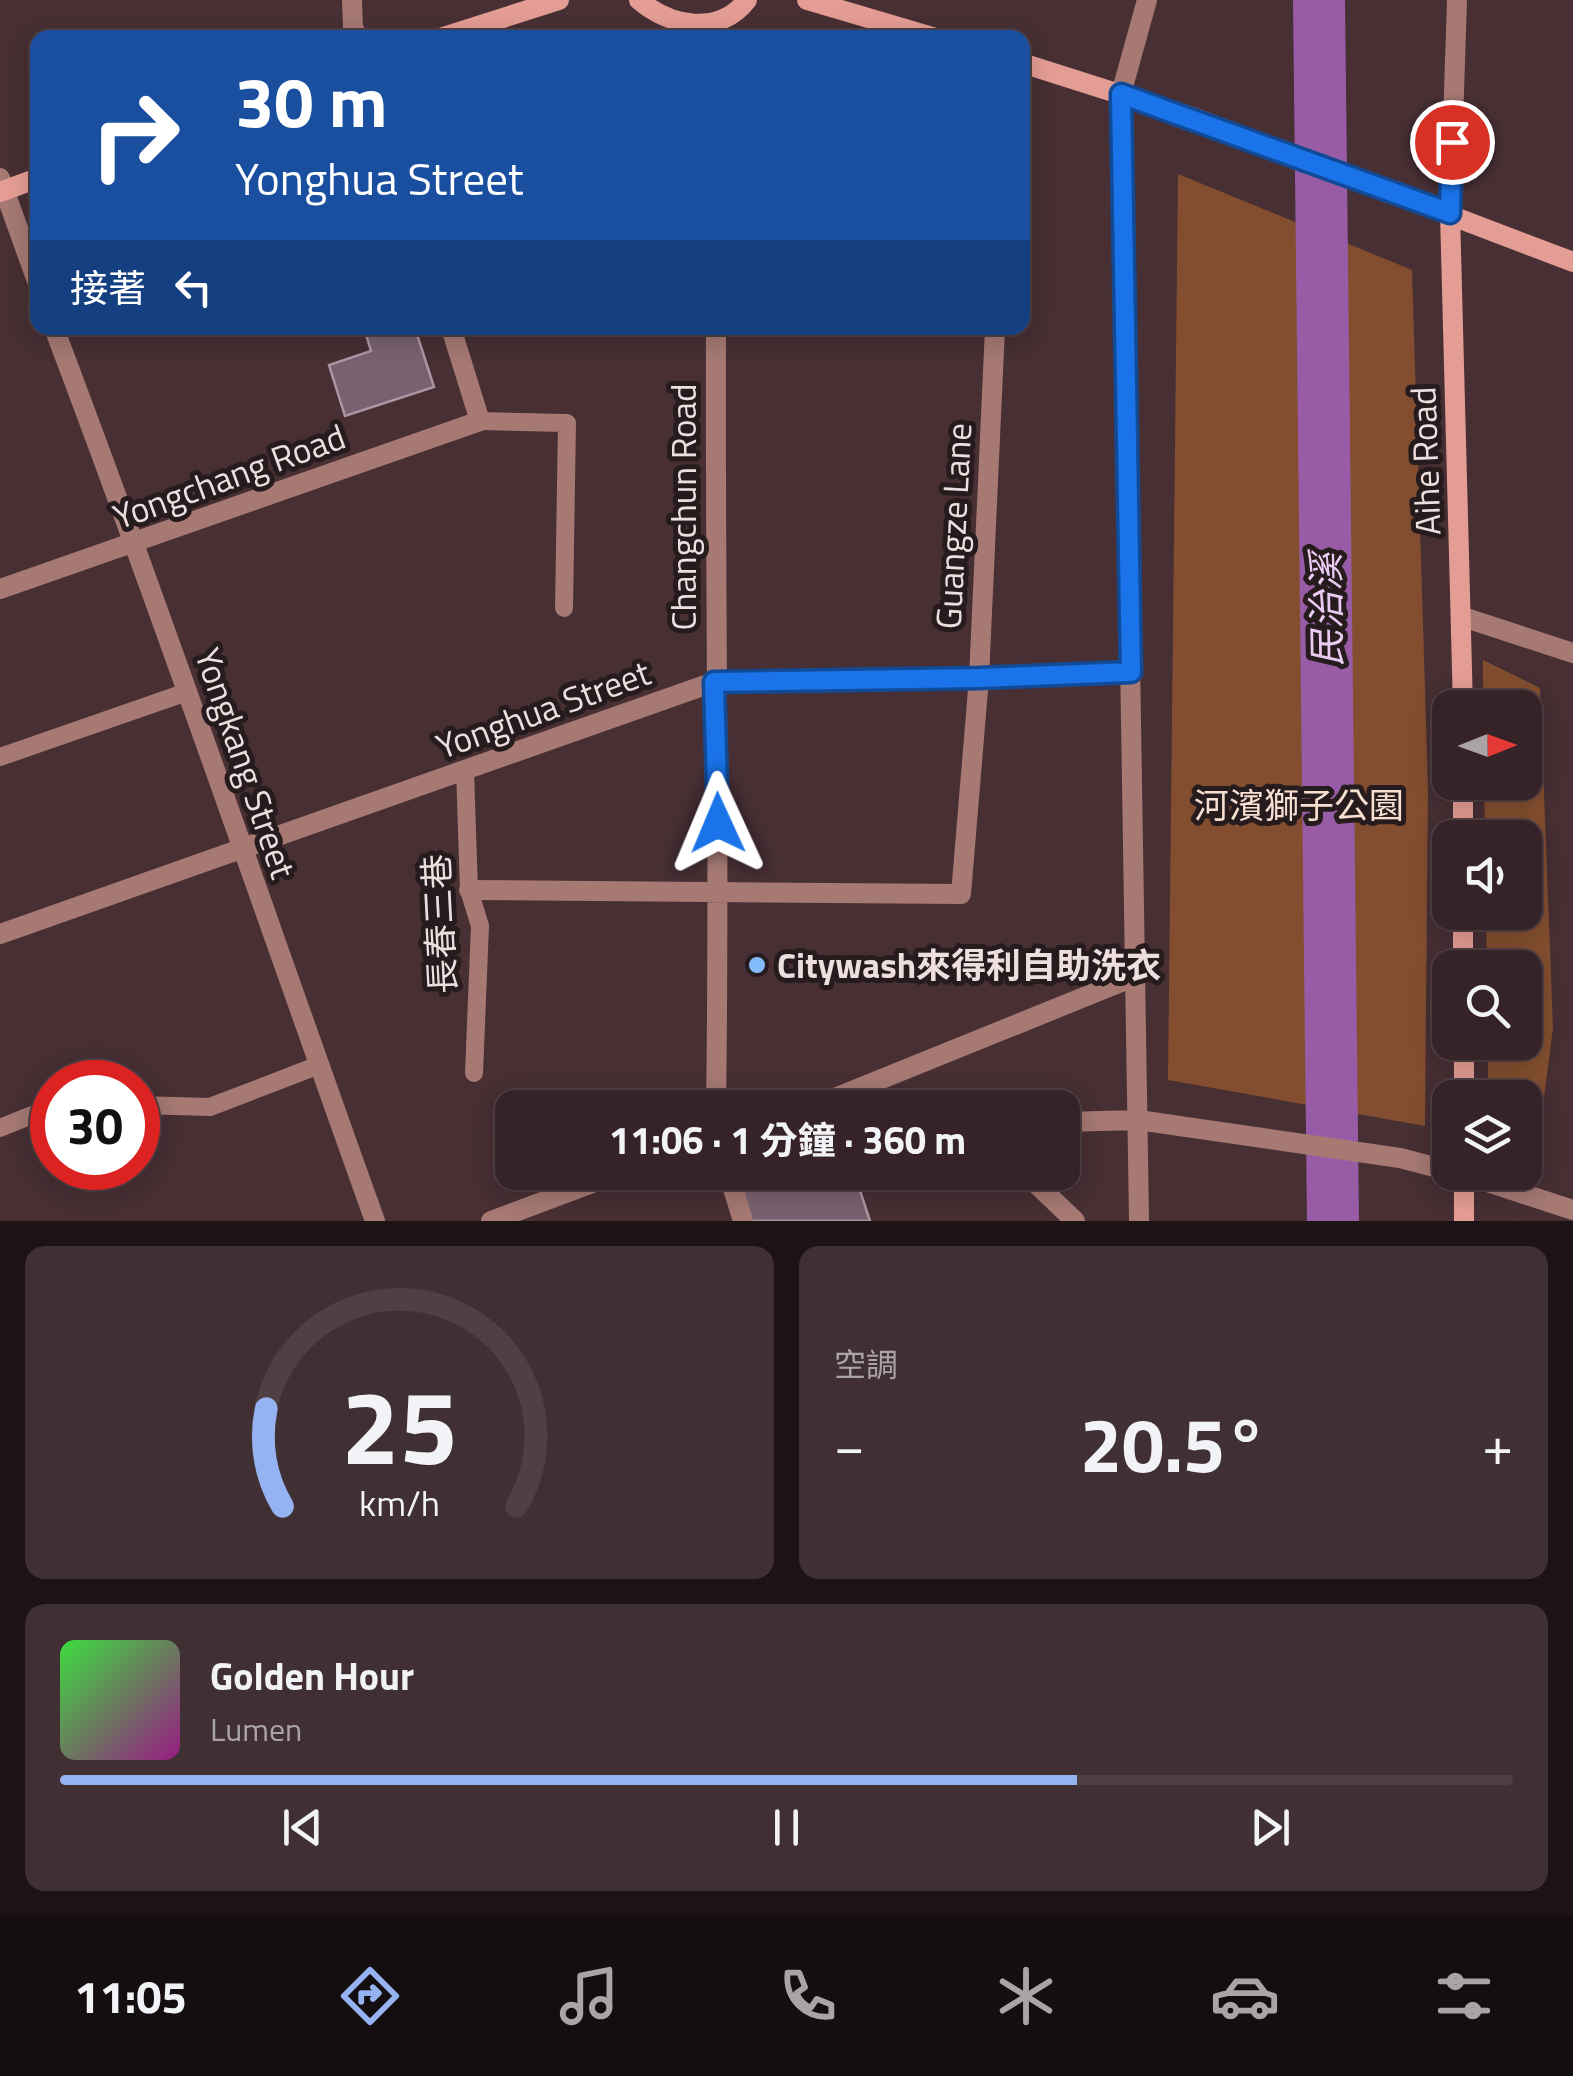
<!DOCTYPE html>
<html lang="zh-TW">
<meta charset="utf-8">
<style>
:root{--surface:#352327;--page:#402f33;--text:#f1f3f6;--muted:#aaa4a7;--line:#4f4044;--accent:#95b2f1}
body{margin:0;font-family:"Titillium Web","Noto Sans TC",sans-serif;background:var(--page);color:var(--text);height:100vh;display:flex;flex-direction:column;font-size:38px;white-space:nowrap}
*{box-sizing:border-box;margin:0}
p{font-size:32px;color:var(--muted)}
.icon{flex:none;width:55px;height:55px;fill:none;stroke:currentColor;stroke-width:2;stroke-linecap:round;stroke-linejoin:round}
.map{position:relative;height:1221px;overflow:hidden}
.details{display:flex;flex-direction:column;gap:25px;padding:25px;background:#1d1315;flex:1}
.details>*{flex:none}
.top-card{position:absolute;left:30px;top:30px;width:1000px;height:305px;border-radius:20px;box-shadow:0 5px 25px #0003,0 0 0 2px var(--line);background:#1a4fa0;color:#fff;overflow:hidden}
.needle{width:65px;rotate:89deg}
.buttons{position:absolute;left:1432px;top:690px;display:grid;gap:20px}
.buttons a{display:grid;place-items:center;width:110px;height:110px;border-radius:20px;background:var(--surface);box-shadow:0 5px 25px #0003,0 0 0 2px var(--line);font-size:50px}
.speed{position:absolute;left:30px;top:1060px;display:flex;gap:20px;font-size:50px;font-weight:700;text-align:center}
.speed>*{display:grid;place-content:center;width:130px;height:130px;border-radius:50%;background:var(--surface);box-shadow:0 5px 25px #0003,0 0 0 2px var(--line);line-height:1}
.speed .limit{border:15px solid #d22;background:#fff;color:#111}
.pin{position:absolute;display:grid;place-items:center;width:85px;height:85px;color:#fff;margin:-42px;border:5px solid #fff;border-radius:50%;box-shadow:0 2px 10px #0007}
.me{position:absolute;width:110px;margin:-55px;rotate:359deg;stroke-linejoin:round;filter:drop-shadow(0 0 8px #0008)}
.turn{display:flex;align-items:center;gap:35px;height:210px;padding:0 40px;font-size:45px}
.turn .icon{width:130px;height:130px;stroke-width:2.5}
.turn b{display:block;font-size:70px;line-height:85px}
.then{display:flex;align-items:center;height:95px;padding:0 40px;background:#0003;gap:20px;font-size:38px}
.big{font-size:75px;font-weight:700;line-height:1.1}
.details .tile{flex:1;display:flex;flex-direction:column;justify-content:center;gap:15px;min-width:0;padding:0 35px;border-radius:20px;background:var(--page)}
.details .dial{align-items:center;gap:0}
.dial svg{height:260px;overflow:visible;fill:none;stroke:var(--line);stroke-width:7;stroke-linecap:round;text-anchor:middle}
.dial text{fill:var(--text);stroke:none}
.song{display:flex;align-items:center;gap:30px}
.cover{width:120px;height:120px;border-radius:15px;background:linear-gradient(135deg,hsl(120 70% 55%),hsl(310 70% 35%))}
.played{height:10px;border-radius:5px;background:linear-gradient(90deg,var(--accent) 70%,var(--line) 70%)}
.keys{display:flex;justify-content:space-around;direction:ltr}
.heat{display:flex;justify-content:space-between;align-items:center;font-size:55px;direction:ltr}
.details .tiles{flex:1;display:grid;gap:25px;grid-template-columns:1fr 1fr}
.tile:last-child{grid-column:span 2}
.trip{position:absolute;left:495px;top:1090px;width:585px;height:100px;border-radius:20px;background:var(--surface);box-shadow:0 5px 25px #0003,0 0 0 2px var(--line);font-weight:700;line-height:100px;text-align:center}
.tabs{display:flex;height:160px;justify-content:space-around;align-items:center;background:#150e10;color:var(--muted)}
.tabs .icon{width:70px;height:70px}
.tabs .active{color:var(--accent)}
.tabs b{font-size:45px;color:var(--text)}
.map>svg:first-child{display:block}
.green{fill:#834e2f}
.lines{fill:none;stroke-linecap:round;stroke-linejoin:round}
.river{stroke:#985ca6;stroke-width:52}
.building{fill:#796270;stroke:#ad95a3;stroke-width:2.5}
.lane{stroke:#a67973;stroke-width:18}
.street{stroke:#a67973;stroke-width:20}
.secondary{stroke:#e49d94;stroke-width:20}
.route-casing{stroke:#114b97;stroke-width:25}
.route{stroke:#1a73e8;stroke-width:18}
.poi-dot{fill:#84bcfb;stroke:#261b1d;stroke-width:4}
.labels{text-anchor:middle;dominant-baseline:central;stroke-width:10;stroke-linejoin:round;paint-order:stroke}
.street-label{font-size:35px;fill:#eddee0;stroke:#261b1d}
.park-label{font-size:35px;fill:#f6ded1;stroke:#261b1d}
.poi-label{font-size:35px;font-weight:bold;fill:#eddee0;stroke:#261b1d;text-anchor:start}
.water-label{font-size:38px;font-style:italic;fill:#eacbf2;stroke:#261b1d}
</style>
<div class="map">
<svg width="1573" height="1221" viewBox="0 0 1573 1221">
<rect width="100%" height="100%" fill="#472f34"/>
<path class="green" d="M1178 174 1412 270 1428 786 1425 1126 1168 1080Z
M1483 660 1540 688 1553 1028 1536 1159 1525 1150V1098L1488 1097V1043L1525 1042V968L1487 967 1486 913 1525 912V838L1485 837 1484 783 1525 782V708L1483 707Z"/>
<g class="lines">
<path class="river" d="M1319 0 1333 1221"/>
</g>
<path class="building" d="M364 328H415L434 387 345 416 329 365 371 351Z
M795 1172H854L870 1221H749L740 1191Z"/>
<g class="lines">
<path class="lane" d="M480 421 567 423 564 608
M0 757 187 692
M465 771 469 890 480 926 474 1073
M138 1105 210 1107 319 1065
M0 1128 52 1107"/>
<path class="street" d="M352 0 353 27 358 38
M0 178 38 284
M1450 213 1457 0
M54 328C166 624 268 923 375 1221
M716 328C715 588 720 847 716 1108
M0 589 480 421 451 328
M1463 617 1573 653
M469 890 961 894 979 678 995 328
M0 934 714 682 979 678 1131 672
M841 1099 887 1108
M810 1108 1136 976
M1062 1122 1138 1120 1400 1158 1450 1171
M728 1172 743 1221
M1024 1172 1075 1221
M1457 1172 1573 1210
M491 1221 622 1172
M1139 1221 1121 94 1147 0"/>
<path class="secondary" d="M639 0C669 26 719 37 747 0
M807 0 936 38
M440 38 559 0
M1022 63 1195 118 1573 262
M0 192 38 178
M1450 213 1463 708
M1463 782V838
M1463 912V968
M1464 1042V1098
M1464 1172V1221"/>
</g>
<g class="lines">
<defs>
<path id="route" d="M718 823 714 682 979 678 1131 672 1121 94 1450 213 1452 142"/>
</defs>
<use href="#route" class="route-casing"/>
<use href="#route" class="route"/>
</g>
<circle class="poi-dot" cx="757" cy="965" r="10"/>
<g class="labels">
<g class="street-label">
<text transform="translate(1425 461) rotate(-92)">Aihe Road</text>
<text transform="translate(229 476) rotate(-20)">Yongchang Road</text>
<text transform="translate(683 507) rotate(-90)">Changchun Road</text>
<text transform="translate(953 526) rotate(-87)">Guangze Lane</text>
<text transform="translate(543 709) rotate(-20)">Yonghua Street</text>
<text transform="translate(246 763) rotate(71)">Yongkang Street</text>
<text transform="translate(439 924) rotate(-93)">長春三巷</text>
</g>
<g class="park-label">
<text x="1299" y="805">河濱獅子公園</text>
</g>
<g class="poi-label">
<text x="777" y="965">Citywash來得利自助洗衣</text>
</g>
<g class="water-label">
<text transform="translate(1326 610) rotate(-91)">民治溪</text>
</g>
</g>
</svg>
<div class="buttons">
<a><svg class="needle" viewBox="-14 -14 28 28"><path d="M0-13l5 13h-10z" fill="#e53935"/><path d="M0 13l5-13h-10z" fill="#aaa4a7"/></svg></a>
<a><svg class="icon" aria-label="sound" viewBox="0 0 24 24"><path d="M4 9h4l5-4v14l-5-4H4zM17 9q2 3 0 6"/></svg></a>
<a><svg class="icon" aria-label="search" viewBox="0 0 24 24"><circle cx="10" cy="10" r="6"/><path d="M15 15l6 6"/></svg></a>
<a><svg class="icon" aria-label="layers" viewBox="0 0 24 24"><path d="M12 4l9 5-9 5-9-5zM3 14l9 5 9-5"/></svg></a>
</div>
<div class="speed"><div class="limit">30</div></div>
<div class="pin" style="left:1452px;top:142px;background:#d93025"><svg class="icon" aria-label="arrive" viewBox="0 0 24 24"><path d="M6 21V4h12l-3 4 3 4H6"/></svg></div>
<svg class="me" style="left:718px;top:823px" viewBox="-20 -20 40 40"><path d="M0-17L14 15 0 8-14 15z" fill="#1a73e8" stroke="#fff" stroke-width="4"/></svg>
<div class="trip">11:06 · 1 分鐘 · 360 m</div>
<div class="top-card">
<div class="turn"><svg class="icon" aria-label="right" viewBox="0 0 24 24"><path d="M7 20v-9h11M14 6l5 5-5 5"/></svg><div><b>30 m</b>Yonghua Street</div></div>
<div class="then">接著<svg class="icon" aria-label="left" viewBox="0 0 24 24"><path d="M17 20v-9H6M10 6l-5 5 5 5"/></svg></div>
</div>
</div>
<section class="details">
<div class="tiles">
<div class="tile dial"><svg viewBox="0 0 100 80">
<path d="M14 69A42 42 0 1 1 86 69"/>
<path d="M14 69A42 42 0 0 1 9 39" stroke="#95b2f1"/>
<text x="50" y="56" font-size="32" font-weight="700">25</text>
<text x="50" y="72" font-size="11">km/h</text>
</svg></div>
<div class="tile"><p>空調</p>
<div class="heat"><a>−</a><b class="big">20.5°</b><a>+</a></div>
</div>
<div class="tile">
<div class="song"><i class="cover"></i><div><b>Golden Hour</b><p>Lumen</p></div></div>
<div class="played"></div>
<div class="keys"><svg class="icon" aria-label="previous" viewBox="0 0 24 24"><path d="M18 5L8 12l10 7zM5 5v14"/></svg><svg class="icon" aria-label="pause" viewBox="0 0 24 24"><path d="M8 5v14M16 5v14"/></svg><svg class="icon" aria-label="next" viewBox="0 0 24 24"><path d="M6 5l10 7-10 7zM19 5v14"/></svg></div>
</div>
</div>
</section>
<nav class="tabs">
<b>11:05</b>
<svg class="icon active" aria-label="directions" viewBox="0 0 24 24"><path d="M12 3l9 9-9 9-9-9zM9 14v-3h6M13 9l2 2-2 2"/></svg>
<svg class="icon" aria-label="music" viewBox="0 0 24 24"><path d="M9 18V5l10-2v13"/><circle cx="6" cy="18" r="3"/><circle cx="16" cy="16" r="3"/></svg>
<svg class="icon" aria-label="phone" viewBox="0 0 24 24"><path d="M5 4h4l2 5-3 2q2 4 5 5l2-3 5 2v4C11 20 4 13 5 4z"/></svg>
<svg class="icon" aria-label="climate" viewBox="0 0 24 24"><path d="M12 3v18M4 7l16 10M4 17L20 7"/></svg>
<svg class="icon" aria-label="car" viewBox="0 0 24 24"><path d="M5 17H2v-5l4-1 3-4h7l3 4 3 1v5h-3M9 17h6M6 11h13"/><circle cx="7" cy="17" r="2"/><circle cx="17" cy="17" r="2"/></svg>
<svg class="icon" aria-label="filters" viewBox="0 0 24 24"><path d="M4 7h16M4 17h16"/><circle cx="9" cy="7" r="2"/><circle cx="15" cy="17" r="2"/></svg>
</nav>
